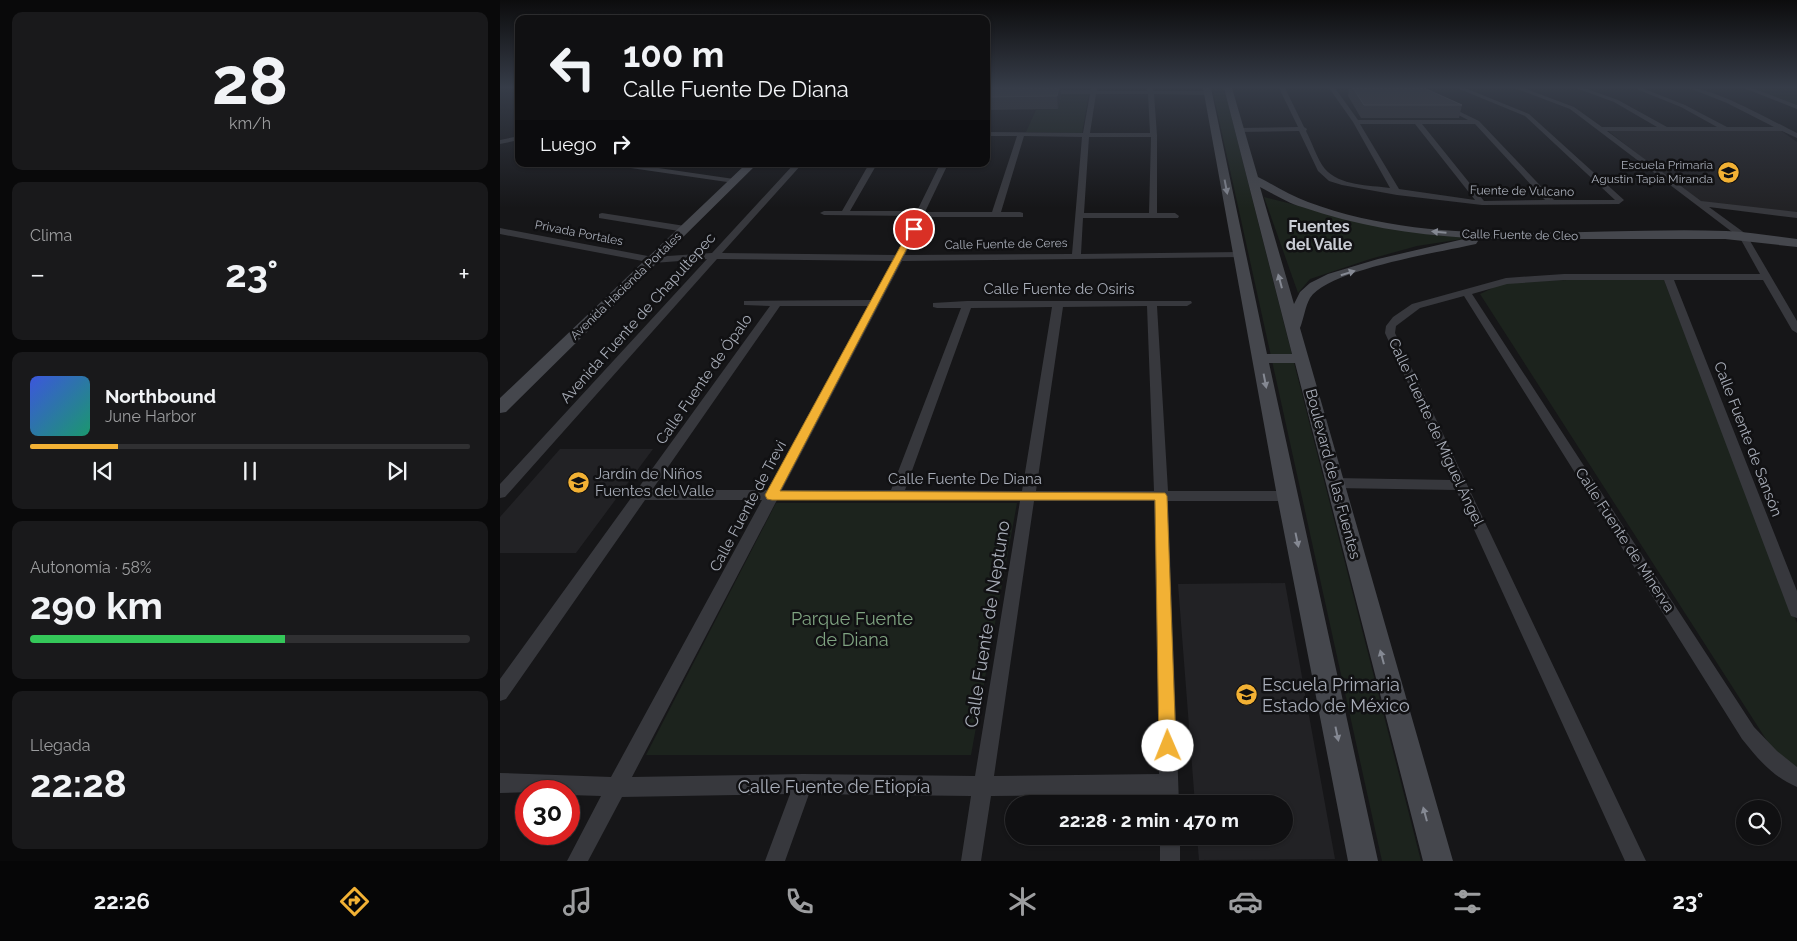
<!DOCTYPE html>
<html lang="es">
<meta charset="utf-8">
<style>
:root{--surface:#101012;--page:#19191b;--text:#f1f3f6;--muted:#9c9d9f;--line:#303032;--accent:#f2b134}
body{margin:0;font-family:Raleway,sans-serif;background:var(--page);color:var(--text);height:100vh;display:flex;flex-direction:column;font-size:19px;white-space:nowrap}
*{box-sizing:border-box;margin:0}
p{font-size:16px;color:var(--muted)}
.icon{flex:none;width:28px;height:28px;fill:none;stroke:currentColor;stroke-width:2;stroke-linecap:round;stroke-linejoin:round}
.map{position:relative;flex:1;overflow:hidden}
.panel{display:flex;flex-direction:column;gap:12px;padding:12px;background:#09090a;width:500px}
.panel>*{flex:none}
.hud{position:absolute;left:15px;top:15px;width:475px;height:152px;border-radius:10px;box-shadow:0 1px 4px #0004,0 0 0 1px var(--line);background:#101012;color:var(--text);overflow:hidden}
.buttons{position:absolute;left:1236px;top:800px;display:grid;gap:10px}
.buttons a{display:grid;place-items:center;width:45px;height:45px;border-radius:50%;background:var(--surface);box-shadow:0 1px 4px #0004,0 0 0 1px var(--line);font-size:25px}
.speed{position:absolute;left:15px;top:780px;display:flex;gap:10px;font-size:25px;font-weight:700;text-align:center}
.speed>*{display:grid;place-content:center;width:65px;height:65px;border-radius:50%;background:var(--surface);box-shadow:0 1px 4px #0004,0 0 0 1px var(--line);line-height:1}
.speed .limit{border:8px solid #d22;background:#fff;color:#111}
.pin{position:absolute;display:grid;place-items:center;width:42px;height:42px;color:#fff;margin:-21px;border:2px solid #fff;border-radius:50%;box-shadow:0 1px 5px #0007}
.me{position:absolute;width:55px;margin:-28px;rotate:359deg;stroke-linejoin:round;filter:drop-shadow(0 0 4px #0008)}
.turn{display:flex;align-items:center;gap:18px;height:105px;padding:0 25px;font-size:22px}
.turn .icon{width:65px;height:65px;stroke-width:2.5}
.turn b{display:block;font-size:35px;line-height:42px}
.then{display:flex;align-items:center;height:48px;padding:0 25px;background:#0003;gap:10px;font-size:19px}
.big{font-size:38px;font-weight:700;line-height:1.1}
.panel .widget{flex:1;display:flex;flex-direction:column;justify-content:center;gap:8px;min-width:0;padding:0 18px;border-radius:10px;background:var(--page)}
.panel .dial{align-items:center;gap:0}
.dial b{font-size:65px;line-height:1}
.song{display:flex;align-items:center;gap:15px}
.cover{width:60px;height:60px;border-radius:8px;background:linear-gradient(135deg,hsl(230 70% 55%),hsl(160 70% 35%))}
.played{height:5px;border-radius:2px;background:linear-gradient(90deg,var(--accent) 20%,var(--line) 20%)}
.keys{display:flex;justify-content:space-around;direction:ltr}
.heat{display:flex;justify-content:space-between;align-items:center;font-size:28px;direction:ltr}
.charge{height:8px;border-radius:4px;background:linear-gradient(90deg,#34c759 58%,var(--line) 0)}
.trip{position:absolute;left:505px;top:795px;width:288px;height:50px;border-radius:25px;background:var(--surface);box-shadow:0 1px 4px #0004,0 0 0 1px var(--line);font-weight:700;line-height:50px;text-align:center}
.tabs{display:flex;height:80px;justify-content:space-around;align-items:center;background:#060607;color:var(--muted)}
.tabs .icon{width:35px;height:35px}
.tabs .active{color:var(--accent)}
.tabs b{font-size:22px;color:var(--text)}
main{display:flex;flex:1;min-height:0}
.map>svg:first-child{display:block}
.built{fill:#222225}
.green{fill:#1c231d}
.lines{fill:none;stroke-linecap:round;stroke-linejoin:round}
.street{fill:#37383d;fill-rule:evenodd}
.secondary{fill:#45474d;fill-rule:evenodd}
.wall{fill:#323236}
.shaded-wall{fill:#212124}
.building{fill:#3f3f44;stroke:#4f5156}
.oneway{fill:#858993}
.route{fill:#f2b134;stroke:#9d7322}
.labels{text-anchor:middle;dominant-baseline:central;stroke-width:5;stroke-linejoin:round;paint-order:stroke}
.far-poi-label{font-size:12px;fill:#a8adb8;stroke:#111113;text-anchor:end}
.far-street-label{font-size:12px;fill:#a8adb8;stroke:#111113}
.street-label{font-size:15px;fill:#a8adb8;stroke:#111113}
.poi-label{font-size:15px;fill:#a8adb8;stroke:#111113;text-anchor:start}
.far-district-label{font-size:16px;font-weight:bold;fill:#c9ccd4;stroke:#111113}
.near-park-label{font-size:18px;fill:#7fa381;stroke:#111113}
.near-street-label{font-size:18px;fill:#a8adb8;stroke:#111113}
.near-poi-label{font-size:18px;fill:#a8adb8;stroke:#111113;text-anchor:start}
</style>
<main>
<section class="panel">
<div class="widget dial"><b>28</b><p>km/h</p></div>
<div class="widget"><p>Clima</p>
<div class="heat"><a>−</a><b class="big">23°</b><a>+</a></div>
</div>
<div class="widget">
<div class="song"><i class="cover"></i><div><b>Northbound</b><p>June Harbor</p></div></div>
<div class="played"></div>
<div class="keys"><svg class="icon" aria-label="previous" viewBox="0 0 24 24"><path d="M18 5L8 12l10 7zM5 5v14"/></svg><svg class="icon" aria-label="pause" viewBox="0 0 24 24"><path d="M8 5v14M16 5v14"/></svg><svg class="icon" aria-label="next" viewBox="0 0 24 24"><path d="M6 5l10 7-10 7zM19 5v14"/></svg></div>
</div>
<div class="widget"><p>Autonomía · 58%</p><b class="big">290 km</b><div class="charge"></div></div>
<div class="widget"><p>Llegada</p><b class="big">22:28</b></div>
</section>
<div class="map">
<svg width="1297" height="861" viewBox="0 0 1297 861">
<rect width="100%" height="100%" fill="#161618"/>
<path class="built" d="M1107 130H1280L1297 142V213L1199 203Z
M60 449H153L76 553H0V517Z
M785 583 835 859 699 860 697 836H784V804H695L678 584Z"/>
<path class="green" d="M712 88H724L921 861H882Z
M1252 88H1297V105Z
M561 94H589L582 133 526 132 536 110 557 109Z
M764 197 875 225 969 238 917 246 870 259 810 279 798 293Z
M1068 280H1164L1297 623V769L1280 761 980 294 1007 281Z
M276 503H517L471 755H146Z"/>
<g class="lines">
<path class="street" d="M591 88H597V91H647V88H653V91H708L711 93 708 95 654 94 657 135V213H675L679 216 678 218H583L581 254 740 252 743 253V257L402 261 282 490H391L461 308H437L433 307V303L467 301H691L692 303 687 306H657L668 491H787L792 492 794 496 792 500 787 501H668L679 804H659V794L491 796 481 861H461L471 796 309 794 285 861H265L290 794 122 797 88 861H67L101 796 69 795V791L0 793V773L111 777 262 500H145L6 699 0 701V679L270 306 244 305V301L372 300 393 261 217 259 5 497 0 498V484L207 259 153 263 0 234V228L153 257 212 253 294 164H302L222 253 396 255 415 216 324 215 320 213 324 211H342L369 164H377L350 211H417L440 164H448L425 212H492L517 136H486V132L583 133 590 94H544L541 92 544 90H591ZM596 94H648L650 133H590ZM524 136 582 137 572 254 405 255 423 217H523V213L520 212H501ZM589 137H651L649 213H584ZM280 306H368L268 490H152ZM647 306 654 491H536L563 307ZM552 307 522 491 405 490 471 308ZM277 500 520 501 475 776 303 774 132 777ZM534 501H654L659 774 494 776Z
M779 88H785L804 127 807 129 806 131C812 142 817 159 825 169 840 186 869 185 890 188L853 122 829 88H835L858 120H968L943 107 948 106 979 121 1054 200H1115L1025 116 957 88H965L1029 114 1124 200 1119 204 982 205 897 195 842 185 829 181 818 171 799 131 739 132 736 130 739 128 798 127ZM860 124H915L975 200 899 189ZM922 124H975L1045 200 984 201Z
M1015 88H1023L1074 107 1102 127H1157L1114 102 1076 88H1084L1118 100 1167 127H1217L1181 107 1134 88H1142L1185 105 1227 127H1274L1227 103 1189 88C1213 87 1274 122 1297 133V138L1282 131H1107L1201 201 1297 212V218L1209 207 1246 234 1297 321V333L1292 330 1263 280H1174L1297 591V618L1291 616 1289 611 1164 280H1064L1007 284 972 294 1254 727 1277 751 1297 767V787C1273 777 1258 759 1242 739L964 296 920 308 896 326 895 333 1146 861H1125L956 490 835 488 830 486 828 483 830 480 835 478 952 480 885 333 886 326 893 317 912 304 1006 278 1064 274H1260L1240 238 1070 109Z
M1244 88H1252L1297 105V109Z
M19 136V140L0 144V140Z
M113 164H131L234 179 238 181 234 183 117 166Z
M102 213 185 226 189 229 185 232 99 218V214Z
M660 836H680V861H660Z"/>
<path class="secondary" d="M703 88H711L767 354H792L724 88H732L758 177C774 185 791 196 808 202 939 251 1089 226 1226 231 1249 232 1273 236 1297 239V247L1225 239H977L978 241 976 244C942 252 829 269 810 298 805 307 804 318 800 328L953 861H923L795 363H769L878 861H848L777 496ZM760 187C774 194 787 203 802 207 856 226 911 234 968 238L878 259 828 274 810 283 800 292 794 304Z
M246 164H257L6 412 0 413V398Z"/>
</g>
<path class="wall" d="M486 88 561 96 558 109 486 110Z
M849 88H924L962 105 959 118H861L848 96Z"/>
<path class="shaded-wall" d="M559 88H560L561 96 558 109 557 96Z"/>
<path class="building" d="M486 88H559L557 96 486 97Z
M853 88H924L962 105H864Z"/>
<defs><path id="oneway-solid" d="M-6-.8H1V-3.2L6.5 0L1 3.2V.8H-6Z" transform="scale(1.25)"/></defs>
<g class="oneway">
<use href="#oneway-solid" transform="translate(726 187) rotate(79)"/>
<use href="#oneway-solid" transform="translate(939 232) rotate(-175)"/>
<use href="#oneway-solid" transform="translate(848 273) rotate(-17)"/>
<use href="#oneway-solid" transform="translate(780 281) rotate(-105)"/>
<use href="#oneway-solid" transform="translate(765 381) rotate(79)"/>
<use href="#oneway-solid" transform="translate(797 540) rotate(78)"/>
<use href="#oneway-solid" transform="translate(882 657) rotate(-105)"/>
<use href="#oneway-solid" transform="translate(837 734) rotate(78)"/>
<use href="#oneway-solid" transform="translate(925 814) rotate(-105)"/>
</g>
<linearGradient id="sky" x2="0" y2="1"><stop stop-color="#0c0c0d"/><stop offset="0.42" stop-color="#363c48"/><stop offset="1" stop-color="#363c48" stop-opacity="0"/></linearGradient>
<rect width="1297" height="208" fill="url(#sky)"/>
<path class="route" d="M411 227 417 229 280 491 665 493 667 496 676 746 673 752 668 754 662 752 659 746 655 500H272L267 499 265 495Z"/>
<defs>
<symbol id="school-disc" viewBox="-11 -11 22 22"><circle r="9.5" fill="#f2b134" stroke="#111113"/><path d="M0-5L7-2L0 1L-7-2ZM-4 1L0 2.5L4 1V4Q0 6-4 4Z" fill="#111"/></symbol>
</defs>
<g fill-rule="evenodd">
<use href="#school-disc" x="1216" y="160" width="25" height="25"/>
<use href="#school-disc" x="66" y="470" width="25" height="25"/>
<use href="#school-disc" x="734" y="682" width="25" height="25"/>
</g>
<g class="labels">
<g class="far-poi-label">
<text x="1213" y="165">Escuela Primaria<tspan x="1213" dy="14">Agustin Tapia Miranda</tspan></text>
</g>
<g class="far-street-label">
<text transform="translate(1022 191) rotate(1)">Fuente de Vulcano</text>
<text transform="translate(79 233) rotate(11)">Privada Portales</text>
<text transform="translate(1020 235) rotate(1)">Calle Fuente de Cleo</text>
<text transform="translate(506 244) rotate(-1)">Calle Fuente de Ceres</text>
<text transform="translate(126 286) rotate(-44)">Avenida Hacienda Portales</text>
</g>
<g class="street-label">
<text x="559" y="289">Calle Fuente de Osiris</text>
<text transform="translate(138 318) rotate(-48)">Avenida Fuente de Chapultepec</text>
<text transform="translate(204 379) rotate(-55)">Calle Fuente de Ópalo</text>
<text transform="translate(936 432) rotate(65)">Calle Fuente de Miguel Ángel</text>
<text transform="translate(1248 439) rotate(69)">Calle Fuente de Sansón</text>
<text transform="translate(833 474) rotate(75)">Boulevard de las Fuentes</text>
<text x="465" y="479">Calle Fuente De Diana</text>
<text transform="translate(248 506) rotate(-62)">Calle Fuente de Trevi</text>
<text transform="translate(1125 540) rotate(57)">Calle Fuente de Minerva</text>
</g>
<g class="poi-label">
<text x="95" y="474">Jardín de Niños<tspan x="95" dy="17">Fuentes del Valle</tspan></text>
</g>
<g class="far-district-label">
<text x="819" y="226">Fuentes<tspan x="819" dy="18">del Valle</tspan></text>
</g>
<g class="near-park-label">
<text x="352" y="618">Parque Fuente<tspan x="352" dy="21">de Diana</tspan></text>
</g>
<g class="near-street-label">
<text transform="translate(487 624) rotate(-81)">Calle Fuente de Neptuno</text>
<text x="334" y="786">Calle Fuente de Etiopía</text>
</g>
<g class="near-poi-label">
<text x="762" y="684">Escuela Primaria<tspan x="762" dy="21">Estado de México</tspan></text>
</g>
</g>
</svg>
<div class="buttons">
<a><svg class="icon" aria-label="search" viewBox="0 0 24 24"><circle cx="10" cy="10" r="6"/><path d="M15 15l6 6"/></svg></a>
</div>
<div class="speed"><div class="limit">30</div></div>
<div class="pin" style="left:414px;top:229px;background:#d93025"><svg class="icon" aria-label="arrive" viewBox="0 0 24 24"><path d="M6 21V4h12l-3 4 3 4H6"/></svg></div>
<svg class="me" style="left:668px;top:746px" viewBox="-20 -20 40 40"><circle r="19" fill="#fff"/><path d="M0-13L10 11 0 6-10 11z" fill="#f2b134"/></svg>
<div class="trip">22:28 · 2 min · 470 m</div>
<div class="hud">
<div class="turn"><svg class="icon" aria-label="left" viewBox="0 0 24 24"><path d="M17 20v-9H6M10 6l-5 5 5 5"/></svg><div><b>100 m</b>Calle Fuente De Diana</div></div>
<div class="then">Luego<svg class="icon" aria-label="right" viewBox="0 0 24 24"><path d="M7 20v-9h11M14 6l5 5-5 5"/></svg></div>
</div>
</div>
</main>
<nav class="tabs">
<b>22:26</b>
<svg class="icon active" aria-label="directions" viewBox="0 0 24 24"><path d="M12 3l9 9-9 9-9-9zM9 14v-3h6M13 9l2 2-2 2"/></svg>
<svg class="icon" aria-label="music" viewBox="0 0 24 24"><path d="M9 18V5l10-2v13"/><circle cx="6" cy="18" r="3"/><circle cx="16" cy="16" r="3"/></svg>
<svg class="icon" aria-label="phone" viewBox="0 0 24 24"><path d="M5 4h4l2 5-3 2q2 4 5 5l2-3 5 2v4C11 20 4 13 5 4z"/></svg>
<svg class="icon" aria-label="climate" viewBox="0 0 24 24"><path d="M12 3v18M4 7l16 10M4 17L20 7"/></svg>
<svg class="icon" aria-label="car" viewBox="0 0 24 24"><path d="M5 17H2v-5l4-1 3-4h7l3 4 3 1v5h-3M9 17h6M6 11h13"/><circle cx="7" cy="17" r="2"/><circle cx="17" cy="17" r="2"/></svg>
<svg class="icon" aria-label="filters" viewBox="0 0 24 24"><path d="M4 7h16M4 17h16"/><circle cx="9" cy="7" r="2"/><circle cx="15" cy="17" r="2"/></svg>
<b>23°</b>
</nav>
